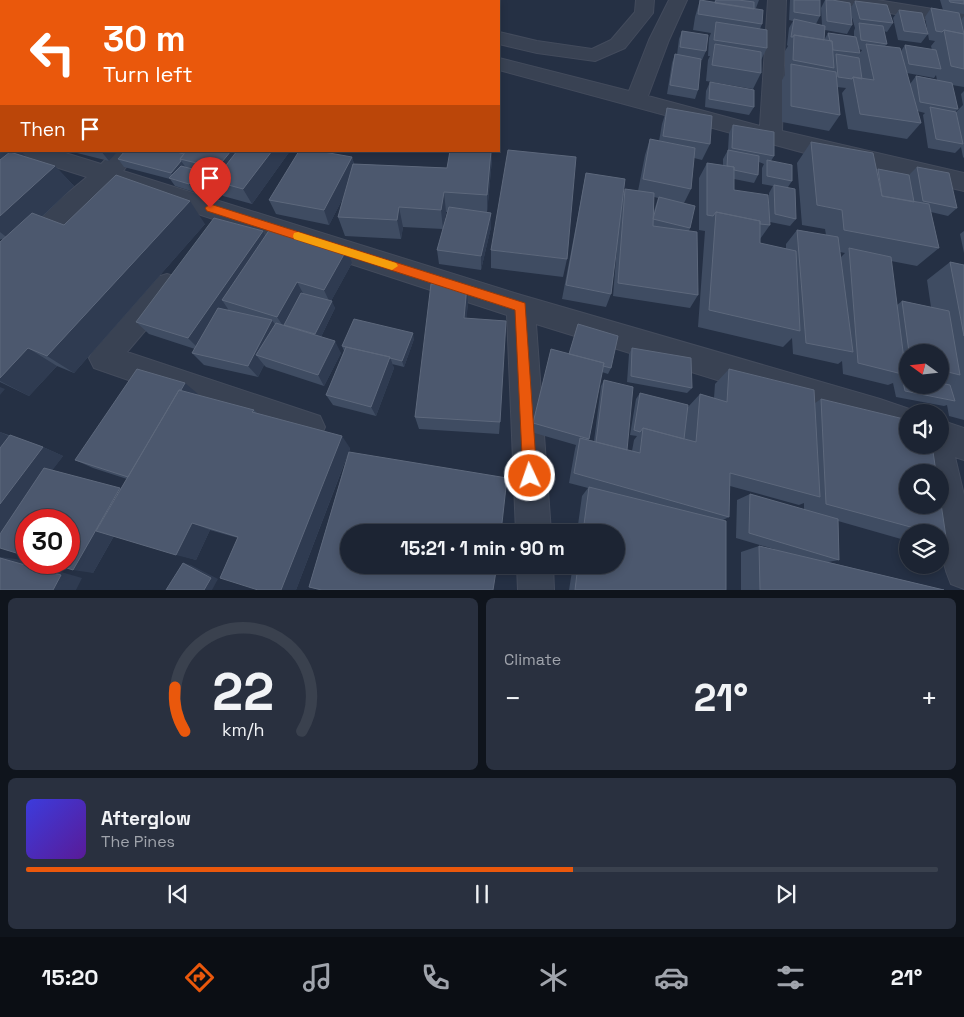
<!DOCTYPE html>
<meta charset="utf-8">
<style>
:root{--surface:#1c2433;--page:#29303f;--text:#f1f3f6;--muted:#a0a4ac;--line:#3a414e;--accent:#ea580c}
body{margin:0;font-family:"Space Grotesk",sans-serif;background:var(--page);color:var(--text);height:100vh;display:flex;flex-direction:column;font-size:19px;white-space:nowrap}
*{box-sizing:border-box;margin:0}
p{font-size:16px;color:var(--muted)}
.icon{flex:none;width:28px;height:28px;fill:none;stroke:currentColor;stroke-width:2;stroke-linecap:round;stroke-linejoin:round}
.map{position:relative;height:590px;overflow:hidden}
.drawer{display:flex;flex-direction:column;gap:8px;padding:8px;background:#0f141c;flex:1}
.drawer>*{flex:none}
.guide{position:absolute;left:0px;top:0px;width:500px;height:152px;box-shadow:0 2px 8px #0003,0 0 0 1px var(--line);background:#ea580c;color:#fff;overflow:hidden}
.needle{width:32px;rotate:285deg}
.controls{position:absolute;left:899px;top:344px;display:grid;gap:10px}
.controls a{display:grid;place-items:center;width:50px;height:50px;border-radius:50%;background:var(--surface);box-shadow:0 2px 8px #0003,0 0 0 1px var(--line);font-size:25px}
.speed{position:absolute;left:15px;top:509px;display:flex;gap:10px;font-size:25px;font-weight:700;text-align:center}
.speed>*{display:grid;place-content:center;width:65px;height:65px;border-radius:50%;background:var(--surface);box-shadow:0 2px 8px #0003,0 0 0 1px var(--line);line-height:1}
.speed .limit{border:8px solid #d22;background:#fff;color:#111}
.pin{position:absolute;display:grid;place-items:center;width:42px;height:42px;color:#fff;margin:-51px -21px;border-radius:50% 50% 50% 0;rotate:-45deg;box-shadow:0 0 5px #0007}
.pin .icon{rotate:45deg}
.me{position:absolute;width:55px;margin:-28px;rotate:357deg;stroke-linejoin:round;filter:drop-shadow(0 0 4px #0008)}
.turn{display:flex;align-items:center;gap:18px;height:105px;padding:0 20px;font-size:22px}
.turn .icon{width:65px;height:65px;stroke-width:2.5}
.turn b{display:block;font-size:35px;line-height:42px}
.then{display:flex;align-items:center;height:48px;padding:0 20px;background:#0003;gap:10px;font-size:19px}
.big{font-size:38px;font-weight:700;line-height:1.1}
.drawer .tile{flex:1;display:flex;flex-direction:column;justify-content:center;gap:8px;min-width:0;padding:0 18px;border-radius:8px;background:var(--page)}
.drawer .dial{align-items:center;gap:0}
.dial svg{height:130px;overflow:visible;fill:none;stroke:var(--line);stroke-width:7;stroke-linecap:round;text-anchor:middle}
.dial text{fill:var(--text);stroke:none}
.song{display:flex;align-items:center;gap:15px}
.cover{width:60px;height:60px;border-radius:8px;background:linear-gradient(135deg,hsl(240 70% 55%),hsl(270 70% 35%))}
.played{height:5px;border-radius:2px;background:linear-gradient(90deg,var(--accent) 60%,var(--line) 60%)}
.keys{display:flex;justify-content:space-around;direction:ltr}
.heat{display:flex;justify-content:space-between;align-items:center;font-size:28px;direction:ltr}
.drawer .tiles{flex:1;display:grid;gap:8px;grid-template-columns:1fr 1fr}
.tile:last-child{grid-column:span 2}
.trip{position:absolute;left:340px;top:524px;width:285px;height:50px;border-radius:25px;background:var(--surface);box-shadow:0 2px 8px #0003,0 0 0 1px var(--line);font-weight:700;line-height:50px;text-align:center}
.tab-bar{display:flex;height:80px;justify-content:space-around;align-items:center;background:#0b0e14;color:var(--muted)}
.tab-bar .icon{width:35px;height:35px}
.tab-bar .active{color:var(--accent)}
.tab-bar b{font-size:22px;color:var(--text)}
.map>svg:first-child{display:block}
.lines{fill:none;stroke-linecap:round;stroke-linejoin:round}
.minor-casing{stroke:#434b5c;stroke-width:2}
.minor{fill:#394253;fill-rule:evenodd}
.wall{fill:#3f4c62;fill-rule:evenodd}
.shaded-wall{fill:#2f3b51}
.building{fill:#4c586e;stroke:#5d687c}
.route{fill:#ea580c;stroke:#983908}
.slow{fill:#f59e0b}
</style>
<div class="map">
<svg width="964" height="590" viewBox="0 0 964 590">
<rect width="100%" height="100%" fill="#253044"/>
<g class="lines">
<defs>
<path id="minor" d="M331 0H351L352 1H332Z
M636 0H654L653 13 625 48 595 61 537 53 499 44V32L537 41 592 49 611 40 635 12Z
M669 0H687L669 40 648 96 760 126 768 0H786L782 131 964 173V191L816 156 499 70V58L629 91 649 40Z
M835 0H877L964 14V26L844 5 838 4Z
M21 151H59L101 164 114 151H139L123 171 521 295 880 399 918 412H908V439L536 324 551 532H516L507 315 109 185 9 273 0 276V249L87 177 24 157Z
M167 274 177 277 181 285 177 293 127 352 320 416 325 427 320 438 309 443 94 368 89 358 94 348 157 277Z
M940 420 964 428V460L955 457 964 495V589L951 584C944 568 940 550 940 532H938L932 505H940V472H926L920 445H940Z
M517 565H553L554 590H518Z"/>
</defs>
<use href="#minor" class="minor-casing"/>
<use href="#minor" class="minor"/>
</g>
<path class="wall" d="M700 0 714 3 715 0H759L756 8H754V9L762 24 760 29 767 48 761 60V73L753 89 706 81 708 60 710 56H708L709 38 711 33 693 30 695 17Z
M790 0H820V16L816 24 822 25 821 8 825 0H832L850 9 855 1 893 23 887 32 884 31 887 44 885 46 901 51 905 45 932 50 931 46 935 41 929 40 925 17 931 8 943 10 940 0H964V14L959 13 961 20 964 16V87L952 85 958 109 955 112H956L963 105 961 94 964 91V158L963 157 961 147 955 153 928 148 923 115 925 113 917 111 921 123 907 139 848 129 842 93 846 88 837 87 840 115 829 131 782 122V80L785 75V51L788 46 787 45 789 28 793 21 789 20ZM851 14 855 28 854 31V36L828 33 824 40 825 30 847 34 852 25ZM859 49 862 50 857 58 860 53ZM907 73 934 78 936 75 937 80 916 76 910 84Z
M899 10 928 34 921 43 898 40 893 18Z
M682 31 706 51 702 60H701L698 90 695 99 667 94 672 63 675 54 677 55 679 39Z
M0 41H1V127L0 125Z
M710 82 754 107 749 115 705 107 706 91Z
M667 108 710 144 702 160 694 158 691 189 684 203 690 228 689 231 698 295 690 308 613 296 617 246 611 294 606 307 562 299 586 173 624 194 625 189 638 191 645 155 650 139 659 141 662 124ZM654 197 658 198 653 214Z
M733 125 774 156 771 161 792 181 788 187 796 219 790 226 770 222V225L760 239V243L786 249V244L797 230 826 235 825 229 802 225 797 163 811 142 877 170 878 169 909 175 917 167 957 208 948 216 931 212 939 248 917 266 891 261 897 305 902 301 931 307 927 280 950 262 964 265V420L949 416 947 405 944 406 896 397 893 383 888 385 843 374 842 361 838 364 793 354 792 338 783 347 698 327 705 231 699 230V178L707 163 723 165V159L728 150 729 133ZM759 162 764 164 762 168V184L773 186 769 193V212L734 190V179L754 183 758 175ZM840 252 845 253 841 257ZM908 352H940V385H908Z
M0 134 26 157 55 166 74 186 42 217 64 225 205 224 74 373 57 366 29 396 0 382V242L3 240 1 239 0 240Z
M76 151H118L109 161 77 153Z
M125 151H290L252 204 223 196 214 180 204 178 205 180 194 192 175 186 170 179 124 167 118 159Z
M352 157 354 164 447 168 492 159 487 212 491 213V227L481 270 439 264 437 250 443 229 403 227 401 239 345 236 338 217 343 198 329 225 276 214 269 200ZM446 212H448L443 227Z
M263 231 266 236 352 263 331 301 335 308 321 337 341 353 324 386 266 367 264 365 258 377 204 365 192 353 195 349 149 334 136 322Z
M964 231V253L960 234Z
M491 250 567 259 563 277 491 268Z
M468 304 466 318 500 422 499 434 419 429 415 417Z
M414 339 404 367 392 364 394 368 376 416 333 405 326 395 344 351 342 346Z
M632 348 692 388 687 393 627 382 629 354Z
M551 349 611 368 608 374 602 372 589 440 594 441 601 386 604 380 627 450 632 451 634 440 637 436 630 435 636 399 640 393 688 407 700 394 714 398 715 384 729 369 815 403 821 399 946 537 940 539V532H908V541L838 521 839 560 828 562 944 590H741V552L759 546 777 550 736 538 737 500 750 494 804 510V503L799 505 730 486 729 517 723 520 726 590H569L573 565H616V532H577L582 496 588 488 569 483 575 449 576 445 531 432Z
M198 394 197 395 254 410 258 414 350 448 349 452 493 590H319L309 587 348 454 296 590H258L238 538 210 530 196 560 114 536 93 573 0 532V432L43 447 63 456 52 470 121 489 127 479 93 468 75 460Z"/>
<path class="shaded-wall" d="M1 81V115L0 114V82Z
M1 140V151H21L26 157 0 181V141Z
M101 151H118L109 161Z
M231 151H251L225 184 217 168Z
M272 151H290L252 204 243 189Z
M491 151H492V159L487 215V195Z
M352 157 356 173 329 225 324 210Z
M181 161 187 169 176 181 171 173Z
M55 166 74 186 14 243 0 232V216Z
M200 171 205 180 194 192 189 184Z
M444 192 446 212 443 229 441 210Z
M190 201 205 224 74 373 47 356Z
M399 207 403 227 401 239 397 220Z
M491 213V227L481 270V256Z
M263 231 270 245 222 300 228 309 200 350 188 338Z
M347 249 352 263 330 303 324 290Z
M297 282 304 295 285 329 277 317Z
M467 286 468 304 465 334 464 318Z
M332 301 335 308 319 341 315 334Z
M272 320 280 332 256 355 264 365 258 377 248 366Z
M413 333 414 339 404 367 402 361Z
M335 341 341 353 324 386 318 375Z
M28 348 57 366 29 396 0 381V378Z
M390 357 394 368 376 416 371 407Z
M185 383 198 394 144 484 128 477Z
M0 387 5 389 0 395Z
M0 432 15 439 0 458Z
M342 436 350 448 296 590H281Z
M43 447 63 456 6 533 0 532V504Z
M120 488 137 495 93 573 73 570Z
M192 523 210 530 196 560 176 555Z
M0 557 16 559 82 578 76 590H53L0 558Z
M183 563 191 565 218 579 212 590H204Z"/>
<path class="building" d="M700 0 763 10 762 24 698 14Z
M716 0H738L754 2V9L715 3Z
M794 0H820V16L794 12Z
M826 0H832L850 3 852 25 827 21Z
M949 0H964V4L950 2Z
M855 1 887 5 893 23 860 19Z
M931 8 959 13 964 34 944 30 942 32 936 31Z
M899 10 922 13 928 34 904 31Z
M794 19 825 26 824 40 794 35 793 37H791Z
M716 22 767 30V48L714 40Z
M859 23 883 26 887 44 861 40Z
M944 30 964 34V69L951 66Z
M682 31 708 35 706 51 680 47Z
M828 33 856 37 860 53 833 50 832 41H830Z
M794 35 832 41 834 68 793 60Z
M0 41H1V51L0 52Z
M715 44 761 52V73L712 65Z
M866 44 900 48 921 123 860 114 853 77 874 80Z
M905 45 936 50 941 69 909 64Z
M1 51V81L0 82V52Z
M675 54 701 59 698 90 670 85Z
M836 54 859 58 862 79 853 77 852 79 838 77Z
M791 64 836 72 840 115 791 106Z
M916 76 952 83 958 109 920 102Z
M710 82 754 90V107L709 99Z
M1 98V115L0 114V100Z
M930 107 956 112 963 144 936 139Z
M667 108 712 116 710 144 663 136Z
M733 125 774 132V156L732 148Z
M0 134 1 135V140L0 141Z
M650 139 695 148 691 189 643 179Z
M811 142 873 153 882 196 929 204 939 248 844 230 842 210 817 205Z
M508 150 576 157 567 259 491 250Z
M728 150 759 156 758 175 734 170V167L727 166Z
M125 151H173L184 154 180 159 181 161 171 173 118 159Z
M186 151H231L217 168 180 159Z
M237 151H272L243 189 214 181Z
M299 151H318L352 157 324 210 269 200Z
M450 151H491L487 195 444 192 441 210 399 207 397 220 338 217 353 164 447 168Z
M10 152 55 166 0 216V160Z
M767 160 792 165V181L767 176Z
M707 163 734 167V190L768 195 770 225 760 224V221L716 212 713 216 707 215Z
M181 166 200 171 189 184 169 178Z
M917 167 949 173 957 208 923 201Z
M878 169 909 175 914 202 882 196Z
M586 173 625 179 611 294 566 285Z
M116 175 190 201 47 356 28 348 0 378V242L32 213 64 225Z
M774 185 795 189 796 219 775 214Z
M625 189 654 193 653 226 697 232 698 295 618 283Z
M659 197 695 206 690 228 653 219Z
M449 207 491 213 481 256 437 250Z
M716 212 760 221V243L796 251 800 331 709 310Z
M214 218 263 231 188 338 136 322Z
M270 229 347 249 324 290 297 282 277 317 222 300Z
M797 230 838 237 853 352 806 343Z
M849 248 891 257 906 375 858 363Z
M950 262 964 265V336Z
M431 284 467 286 464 318 506 321 500 422 415 417Z
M301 293 332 301 315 334 284 325Z
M902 301 949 311 960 375 940 370V352H909Z
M218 308 272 320 248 366 192 353Z
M354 319 413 333 402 361 390 358V357L342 346Z
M276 323 335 341 318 375 256 355Z
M578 324 618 336 611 368 603 366 604 363 569 354Z
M346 347 390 357 371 407 326 395Z
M632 348 691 358 692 388 631 376Z
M551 349 604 363 589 439 533 423Z
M137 369 185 383 181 390H179L128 477 75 460Z
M729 369 814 390 820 497 730 473 729 517 574 473 580 438 640 453 643 428 696 442 700 394 727 402Z
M904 376H908V385H940V383L950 385 955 401 905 391 902 377Z
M604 380 633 387 627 450 596 442Z
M179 390 254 410 252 412 342 436 281 590H258L220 578 238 537 192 523 176 555 96 531Z
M640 393 688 405 684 439 643 428 640 432 634 430Z
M821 399 908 420V445H932L936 472H908V505H940V497L946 537 940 536V532H929L826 504Z
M10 435 43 447 0 504V448Z
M349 452 507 478 501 532H349V565H497L493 590H322L309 587Z
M44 468 120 488 73 570 48 562H69V520H26V556L0 548V534Z
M589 487 726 521V590H575L578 565H616V532H583Z
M750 494 838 519 839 560 749 533Z
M759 546 944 590H760Z
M0 558 61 575 53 590H0Z
M183 563 211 578 204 590H166Z"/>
<path class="route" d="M210 204 525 303 537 476 535 481 530 483 525 481 523 476 515 310 207 211 205 208Z"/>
<path class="slow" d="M298 232 396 263 398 266 392 270 294 239 293 236 294 233Z"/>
</svg>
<div class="controls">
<a><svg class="needle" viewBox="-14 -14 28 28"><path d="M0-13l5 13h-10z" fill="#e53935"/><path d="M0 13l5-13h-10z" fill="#a0a4ac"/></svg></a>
<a><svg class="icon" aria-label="sound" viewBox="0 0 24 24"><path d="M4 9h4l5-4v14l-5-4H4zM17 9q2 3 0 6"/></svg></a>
<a><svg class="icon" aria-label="search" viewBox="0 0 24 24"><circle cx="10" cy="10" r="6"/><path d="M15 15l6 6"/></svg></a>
<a><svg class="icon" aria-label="layers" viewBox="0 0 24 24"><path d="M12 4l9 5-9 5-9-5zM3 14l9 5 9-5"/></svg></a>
</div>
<div class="speed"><div class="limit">30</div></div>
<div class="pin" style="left:210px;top:208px;background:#d93025"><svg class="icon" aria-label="arrive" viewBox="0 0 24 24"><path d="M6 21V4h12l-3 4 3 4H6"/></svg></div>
<svg class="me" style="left:530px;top:476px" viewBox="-20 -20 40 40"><circle r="17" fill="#ea580c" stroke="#fff" stroke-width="3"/><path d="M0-11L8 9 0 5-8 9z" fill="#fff"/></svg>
<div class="trip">15:21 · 1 min · 90 m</div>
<div class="guide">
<div class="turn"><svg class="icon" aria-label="left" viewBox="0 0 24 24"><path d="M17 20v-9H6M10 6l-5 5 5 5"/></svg><div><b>30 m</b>Turn left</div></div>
<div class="then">Then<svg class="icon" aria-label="arrive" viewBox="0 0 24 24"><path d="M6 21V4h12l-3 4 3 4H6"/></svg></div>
</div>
</div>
<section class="drawer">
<div class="tiles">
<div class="tile dial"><svg viewBox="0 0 100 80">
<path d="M14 69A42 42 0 1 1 86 69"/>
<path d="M14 69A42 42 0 0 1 8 42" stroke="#ea580c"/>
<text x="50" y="56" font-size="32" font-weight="700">22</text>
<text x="50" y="72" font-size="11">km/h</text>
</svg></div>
<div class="tile"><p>Climate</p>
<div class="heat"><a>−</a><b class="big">21°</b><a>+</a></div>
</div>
<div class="tile">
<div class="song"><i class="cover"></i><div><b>Afterglow</b><p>The Pines</p></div></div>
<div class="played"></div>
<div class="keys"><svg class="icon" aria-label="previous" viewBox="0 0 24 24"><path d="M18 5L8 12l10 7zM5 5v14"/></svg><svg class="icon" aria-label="pause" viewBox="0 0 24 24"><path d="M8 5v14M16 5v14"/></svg><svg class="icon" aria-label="next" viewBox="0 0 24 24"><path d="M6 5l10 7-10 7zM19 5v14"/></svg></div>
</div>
</div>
</section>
<nav class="tab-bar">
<b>15:20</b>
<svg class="icon active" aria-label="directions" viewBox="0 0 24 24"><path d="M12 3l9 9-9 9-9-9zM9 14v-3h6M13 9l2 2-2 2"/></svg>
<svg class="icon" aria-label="music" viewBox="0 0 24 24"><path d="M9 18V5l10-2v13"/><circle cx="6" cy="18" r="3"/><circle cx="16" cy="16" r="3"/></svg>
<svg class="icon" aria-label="phone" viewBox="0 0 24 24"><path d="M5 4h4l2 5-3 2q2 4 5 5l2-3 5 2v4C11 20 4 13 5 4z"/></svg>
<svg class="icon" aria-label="climate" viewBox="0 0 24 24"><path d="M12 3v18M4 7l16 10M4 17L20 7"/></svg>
<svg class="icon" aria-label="car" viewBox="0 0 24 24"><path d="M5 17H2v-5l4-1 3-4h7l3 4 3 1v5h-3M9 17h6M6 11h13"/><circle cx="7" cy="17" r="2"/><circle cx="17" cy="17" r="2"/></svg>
<svg class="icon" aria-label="filters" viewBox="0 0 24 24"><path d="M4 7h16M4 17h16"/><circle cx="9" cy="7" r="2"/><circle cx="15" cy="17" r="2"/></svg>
<b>21°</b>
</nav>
